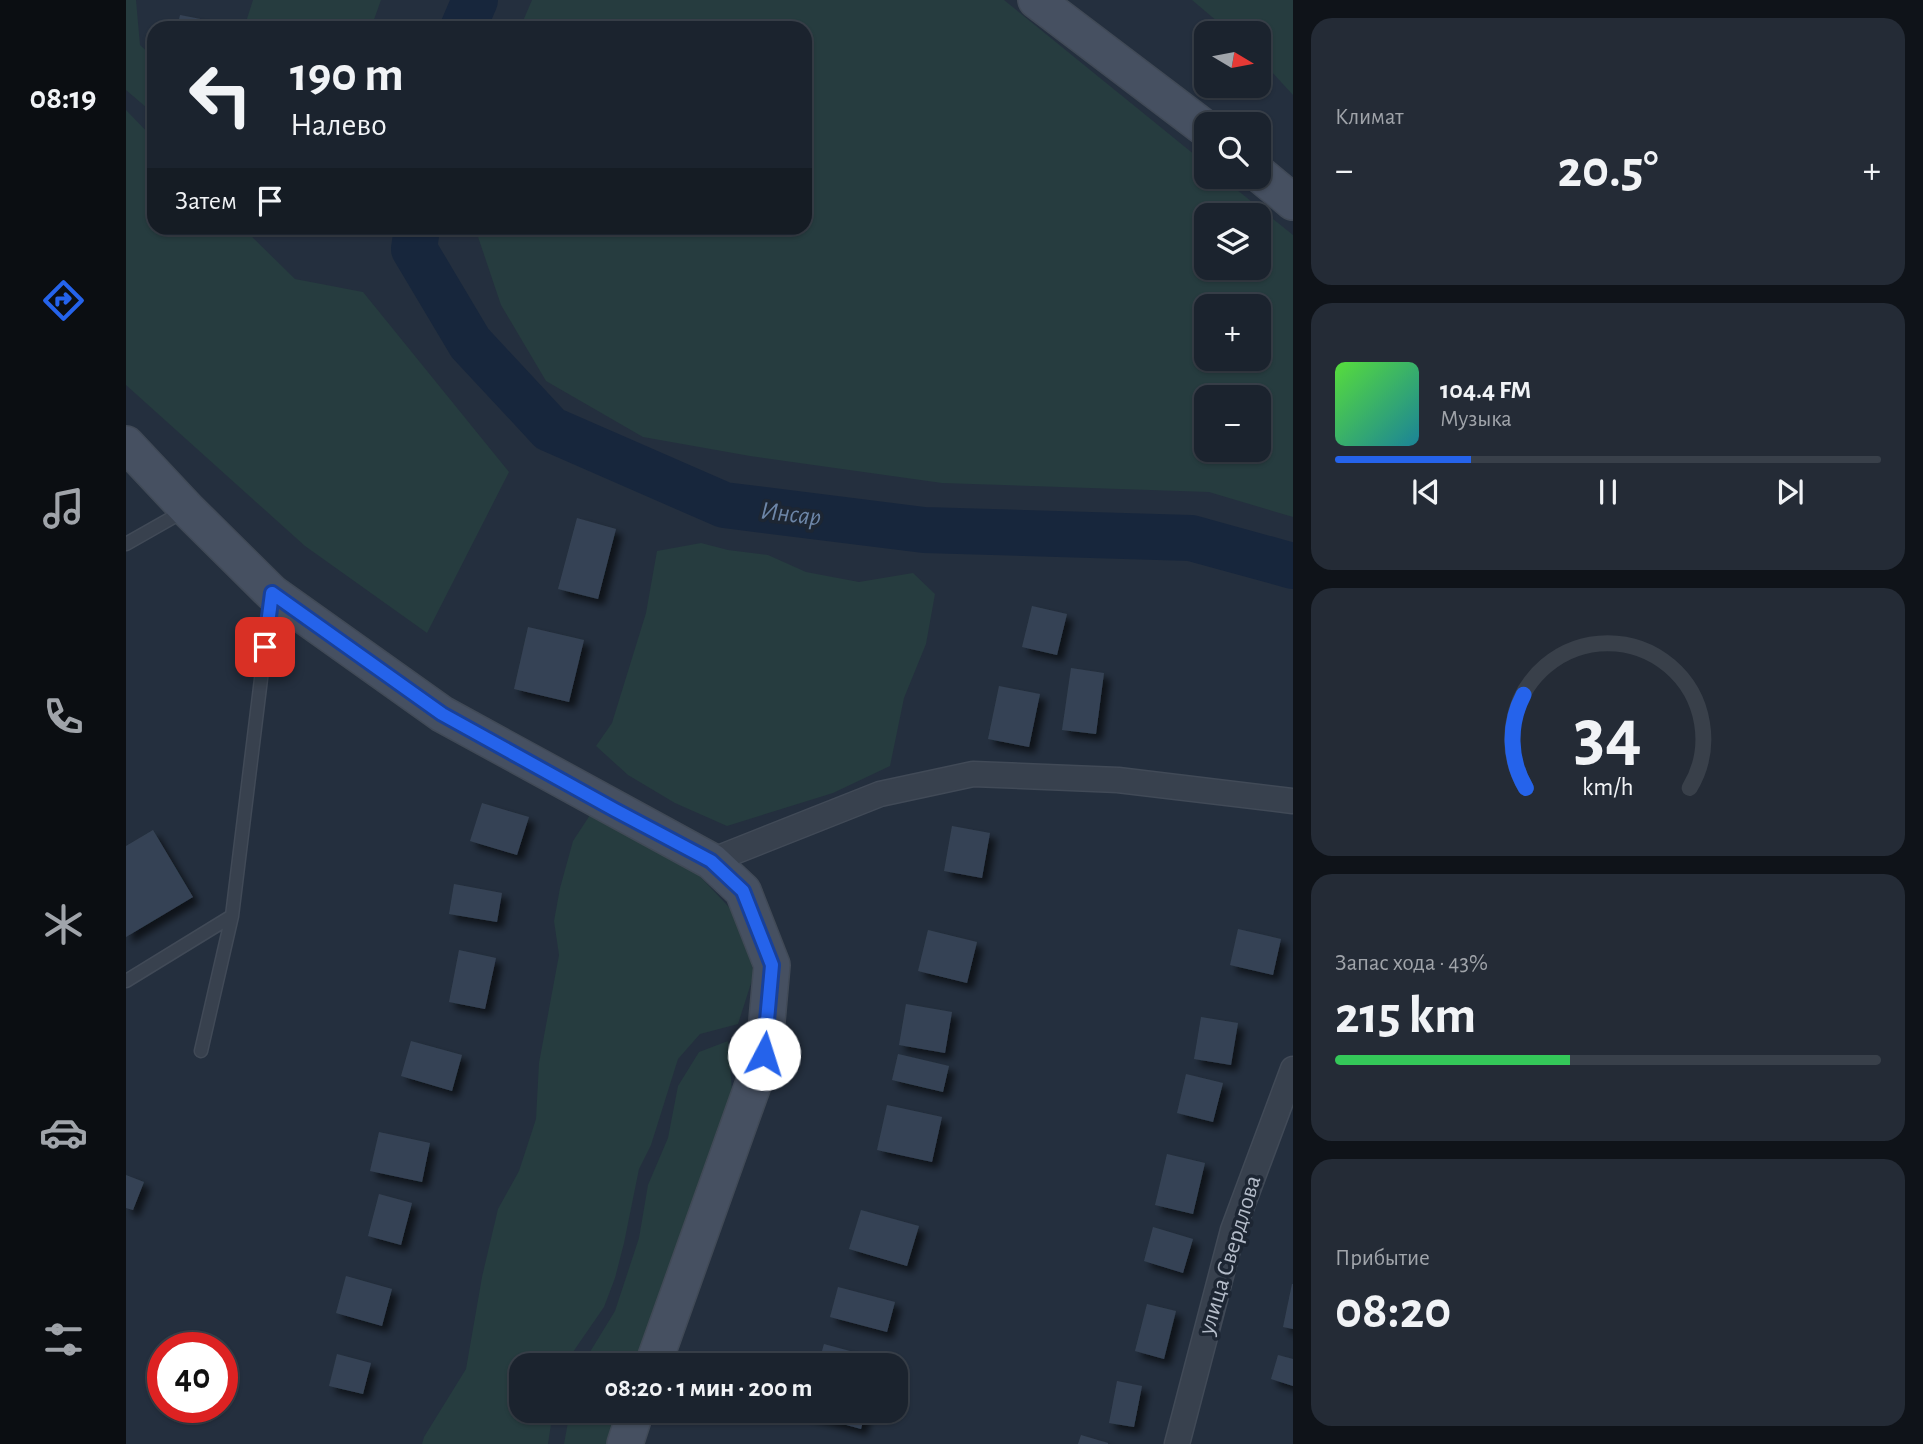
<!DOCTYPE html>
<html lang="ru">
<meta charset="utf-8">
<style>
:root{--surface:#1b232e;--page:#242b36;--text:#f1f3f6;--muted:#a0a4aa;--line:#39404a;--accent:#2563eb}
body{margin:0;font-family:"Alegreya Sans",sans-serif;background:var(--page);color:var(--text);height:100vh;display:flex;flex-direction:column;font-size:26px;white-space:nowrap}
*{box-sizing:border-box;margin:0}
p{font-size:23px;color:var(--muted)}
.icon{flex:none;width:38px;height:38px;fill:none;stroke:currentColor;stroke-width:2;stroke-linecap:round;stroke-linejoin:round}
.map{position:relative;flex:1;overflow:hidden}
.side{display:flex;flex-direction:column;gap:18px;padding:18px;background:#0f1319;width:630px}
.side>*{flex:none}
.banner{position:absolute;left:21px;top:21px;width:665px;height:214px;border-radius:21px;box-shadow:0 2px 5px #0004,0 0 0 2px var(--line);background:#1b232e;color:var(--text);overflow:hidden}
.needle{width:46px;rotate:100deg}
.tools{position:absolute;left:1068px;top:21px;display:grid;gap:14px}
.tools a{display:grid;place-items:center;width:77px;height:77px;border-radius:14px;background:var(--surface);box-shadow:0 2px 5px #0004,0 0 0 2px var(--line);font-size:35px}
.speed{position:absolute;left:21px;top:1332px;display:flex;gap:14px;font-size:35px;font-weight:700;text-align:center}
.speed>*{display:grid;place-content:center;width:91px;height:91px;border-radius:50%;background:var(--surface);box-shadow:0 2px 5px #0004,0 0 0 2px var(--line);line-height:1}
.speed .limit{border:10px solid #d22;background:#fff;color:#111}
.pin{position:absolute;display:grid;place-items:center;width:60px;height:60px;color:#fff;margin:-30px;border-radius:14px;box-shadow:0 4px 10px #0006}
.me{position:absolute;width:77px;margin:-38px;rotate:5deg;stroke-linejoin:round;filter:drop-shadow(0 0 5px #0008)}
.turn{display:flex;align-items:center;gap:24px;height:147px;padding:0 28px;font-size:32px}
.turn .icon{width:91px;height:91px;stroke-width:2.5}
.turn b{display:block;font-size:49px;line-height:60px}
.then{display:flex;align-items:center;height:66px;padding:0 28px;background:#0003;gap:14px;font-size:26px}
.big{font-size:52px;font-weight:700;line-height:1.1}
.side .card{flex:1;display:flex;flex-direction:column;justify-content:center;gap:10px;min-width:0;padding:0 24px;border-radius:21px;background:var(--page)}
.side .dial{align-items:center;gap:0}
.dial svg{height:182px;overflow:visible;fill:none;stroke:var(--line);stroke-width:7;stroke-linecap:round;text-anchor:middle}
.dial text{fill:var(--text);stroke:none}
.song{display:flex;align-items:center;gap:21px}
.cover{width:84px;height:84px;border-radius:10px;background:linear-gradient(135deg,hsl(110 70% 55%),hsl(190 70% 35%))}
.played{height:7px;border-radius:4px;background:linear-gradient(90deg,var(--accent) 25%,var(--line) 25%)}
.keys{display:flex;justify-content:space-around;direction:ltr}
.heat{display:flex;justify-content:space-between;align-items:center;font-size:38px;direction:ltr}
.charge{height:10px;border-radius:5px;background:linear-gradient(90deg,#34c759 43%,var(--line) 0)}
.trip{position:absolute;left:383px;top:1353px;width:399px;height:70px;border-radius:21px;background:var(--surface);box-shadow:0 2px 5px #0004,0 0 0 2px var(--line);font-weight:700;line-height:70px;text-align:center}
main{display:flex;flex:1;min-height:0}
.tab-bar{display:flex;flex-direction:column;width:126px;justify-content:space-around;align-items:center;background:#0b0e12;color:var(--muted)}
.tab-bar .icon{width:49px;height:49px}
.tab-bar .current{color:var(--accent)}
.tab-bar b{font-size:32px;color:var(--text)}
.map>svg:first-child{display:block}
.green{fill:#263c3f;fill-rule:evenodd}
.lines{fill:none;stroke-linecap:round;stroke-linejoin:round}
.river{stroke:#17263c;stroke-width:46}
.building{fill:#364354;filter:url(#shadow)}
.lane-casing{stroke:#414a57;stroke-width:15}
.street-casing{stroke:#414a57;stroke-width:27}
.secondary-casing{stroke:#414a57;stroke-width:38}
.lane{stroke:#38414e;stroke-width:12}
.street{stroke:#38414e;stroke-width:24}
.secondary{stroke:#465061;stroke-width:35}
.route-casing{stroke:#184099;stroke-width:18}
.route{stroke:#2563eb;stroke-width:12}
.labels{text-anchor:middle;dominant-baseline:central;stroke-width:7;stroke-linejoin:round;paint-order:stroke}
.street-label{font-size:24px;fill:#b4bcc9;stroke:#1d2633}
.water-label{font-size:26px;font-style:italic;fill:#6d86a8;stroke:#1d2633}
</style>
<main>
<nav class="tab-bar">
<b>08:19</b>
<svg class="icon current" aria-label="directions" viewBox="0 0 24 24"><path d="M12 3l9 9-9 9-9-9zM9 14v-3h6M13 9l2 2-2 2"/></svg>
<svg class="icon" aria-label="music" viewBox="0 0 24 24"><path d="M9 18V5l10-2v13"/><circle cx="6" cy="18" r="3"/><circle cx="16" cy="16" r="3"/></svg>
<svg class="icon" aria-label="phone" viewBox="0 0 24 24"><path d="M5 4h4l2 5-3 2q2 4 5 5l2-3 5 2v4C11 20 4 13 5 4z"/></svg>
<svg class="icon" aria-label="climate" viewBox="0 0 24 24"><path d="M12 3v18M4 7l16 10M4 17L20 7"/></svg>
<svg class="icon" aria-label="car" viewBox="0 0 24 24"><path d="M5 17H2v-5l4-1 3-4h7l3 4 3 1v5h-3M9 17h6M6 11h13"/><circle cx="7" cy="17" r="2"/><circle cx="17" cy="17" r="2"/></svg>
<svg class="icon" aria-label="filters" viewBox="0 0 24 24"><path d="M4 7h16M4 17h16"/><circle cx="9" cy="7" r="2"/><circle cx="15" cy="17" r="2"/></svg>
</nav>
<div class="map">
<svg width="1167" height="1444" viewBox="0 0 1167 1444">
<defs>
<filter id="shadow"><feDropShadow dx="6" dy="6" stdDeviation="3.5" flood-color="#0009"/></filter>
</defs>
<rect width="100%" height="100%" fill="#242f3e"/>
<path class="green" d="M0 0H10L14 45 28 58V114L0 90Z
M127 0H255L245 28H118Z
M406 0H878L1080 164V177H1095L1167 235V517L1083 492 816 483 624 456 517 437 420 381 375 305 349 228H679V28H394ZM1080 215H1132V268H1080ZM1080 306H1132V359H1080ZM1080 397H1132V450H1080Z
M1066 0H1167V95L1132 57V33H1105Z
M0 110 28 139V228H117L169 279 237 292 383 472 301 633 179 546 0 385Z
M575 543 602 550 642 555 680 572 733 582 787 573 809 594 800 644 778 698 764 766 707 793 601 826 549 803 502 775 470 746 486 723 520 613 531 551Z
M464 815 517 838 569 871 615 920 628 974 612 1024 574 1034 552 1059 525 1145 513 1169 498 1243 489 1278 478 1307 438 1365H396V1410L427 1411 422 1444H296L298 1437 340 1369 356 1277 372 1209 393 1171 410 1119 413 1063 433 955 428 921 434 888 447 841Z
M602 1041 606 1091 514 1365H456L489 1311 513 1238 522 1185 542 1138 552 1086 573 1052Z
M444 1411H496L482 1444H438Z"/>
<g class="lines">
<path class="river" d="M337 28 349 0
M291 228 288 249 344 343 424 429 598 505 798 530 1065 538 1167 566"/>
</g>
<path class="building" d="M54 15 95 23 94 28H51Z
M451 518 490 529 472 599 432 589Z
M906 606 941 614 931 655 896 647Z
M402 627 458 640 443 702 388 689Z
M945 668 978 673 970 734 936 730Z
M873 686 914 694 903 747 862 739Z
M356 803 403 817 391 855 344 841Z
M826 826 864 833 856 878 818 871Z
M27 830 67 897 0 937V846Z
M328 884 376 893 371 922 323 914Z
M1112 929 1155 939 1147 975 1104 965Z
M802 930 851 942 841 983 792 971Z
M333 950 370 958 359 1009 323 1002Z
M780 1004 826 1012 819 1053 773 1045Z
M1075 1017 1112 1023 1105 1065 1068 1059Z
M285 1041 336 1055 326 1091 275 1076Z
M772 1054 823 1066 817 1092 766 1080Z
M1060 1074 1097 1083 1087 1122 1051 1113Z
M761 1105 816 1117 806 1162 751 1150Z
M253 1132 304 1143 296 1182 244 1171Z
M1041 1154 1079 1163 1067 1214 1029 1205Z
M0 1175 18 1182 7 1210 0 1208Z
M253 1194 286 1203 275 1245 242 1236Z
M735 1210 793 1226 781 1266 723 1249Z
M1027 1227 1067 1239 1057 1273 1018 1261Z
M220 1276 266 1289 256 1326 210 1313Z
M1166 1284H1167V1329L1157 1327Z
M712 1287 769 1302 761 1332 704 1317Z
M1021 1304 1050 1311 1038 1359 1009 1351Z
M698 1344 746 1357 744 1365H692Z
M211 1354 245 1363 237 1394 203 1386Z
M1152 1355 1167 1359V1386L1145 1379Z
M991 1381 1016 1386 1008 1427 983 1423Z
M681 1410H740L735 1429 680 1414Z
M955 1435 982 1443V1444H952Z"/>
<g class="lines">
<defs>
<path id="lane" d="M0 544 58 511
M0 981 106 916
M75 1051 106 916 145 597"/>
<path id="street" d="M585 861 754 794 847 774 992 780 1167 801
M1051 1444 1107 1230 1167 1069"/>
<path id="secondary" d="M910 0 1080 129
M1132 173 1167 202
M0 444 61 509 146 593 316 714 585 861 617 891 646 965 638 1054 527 1365
M499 1444 510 1410"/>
</defs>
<use href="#lane" class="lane-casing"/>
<use href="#street" class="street-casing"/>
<use href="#secondary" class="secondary-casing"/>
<use href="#lane" class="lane"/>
<use href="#street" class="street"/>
<use href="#secondary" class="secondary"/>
</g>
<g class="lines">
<defs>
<path id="route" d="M139 647 146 593 316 714 489 810 585 861 617 891 646 965 638 1054"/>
</defs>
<use href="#route" class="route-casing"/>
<use href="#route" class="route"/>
</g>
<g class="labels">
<g class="street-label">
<text transform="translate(1104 1255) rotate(-73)">улица Свердлова</text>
</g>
<g class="water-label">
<text transform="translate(665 514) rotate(7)">Инсар</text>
</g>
</g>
</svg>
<div class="tools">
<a><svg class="needle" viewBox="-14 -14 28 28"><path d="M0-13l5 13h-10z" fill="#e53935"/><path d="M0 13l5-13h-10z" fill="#a0a4aa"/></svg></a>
<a><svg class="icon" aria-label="search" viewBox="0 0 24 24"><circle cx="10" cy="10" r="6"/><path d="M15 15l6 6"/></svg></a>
<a><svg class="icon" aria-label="layers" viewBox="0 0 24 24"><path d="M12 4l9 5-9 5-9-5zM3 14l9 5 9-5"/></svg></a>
<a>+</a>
<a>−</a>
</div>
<div class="speed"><div class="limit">40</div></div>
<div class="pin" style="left:139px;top:647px;background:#d93025"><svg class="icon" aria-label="arrive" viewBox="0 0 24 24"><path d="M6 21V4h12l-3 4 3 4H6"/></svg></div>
<svg class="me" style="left:638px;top:1054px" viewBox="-20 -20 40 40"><circle r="19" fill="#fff"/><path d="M0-13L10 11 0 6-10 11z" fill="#2563eb"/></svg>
<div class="trip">08:20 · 1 мин · 200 m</div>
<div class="banner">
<div class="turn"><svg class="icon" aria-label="left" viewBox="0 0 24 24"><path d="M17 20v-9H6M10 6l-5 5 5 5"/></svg><div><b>190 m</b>Налево</div></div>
<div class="then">Затем<svg class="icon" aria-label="arrive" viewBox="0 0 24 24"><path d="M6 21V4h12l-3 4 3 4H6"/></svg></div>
</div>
</div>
<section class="side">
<div class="card"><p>Климат</p>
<div class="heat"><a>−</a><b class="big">20.5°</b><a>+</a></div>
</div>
<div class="card">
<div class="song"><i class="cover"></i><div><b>104.4 FM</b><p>Музыка</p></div></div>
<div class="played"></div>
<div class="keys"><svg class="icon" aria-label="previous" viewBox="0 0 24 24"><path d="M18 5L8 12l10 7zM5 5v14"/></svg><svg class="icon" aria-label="pause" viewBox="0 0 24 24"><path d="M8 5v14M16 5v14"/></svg><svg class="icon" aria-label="next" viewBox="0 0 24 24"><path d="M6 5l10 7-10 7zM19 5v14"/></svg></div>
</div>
<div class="card dial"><svg viewBox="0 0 100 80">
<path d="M14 69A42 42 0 1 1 86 69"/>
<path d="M14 69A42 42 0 0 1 13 28" stroke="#2563eb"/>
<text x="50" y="56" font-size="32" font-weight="700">34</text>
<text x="50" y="72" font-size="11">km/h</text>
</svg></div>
<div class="card"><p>Запас хода · 43%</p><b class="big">215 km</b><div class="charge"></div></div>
<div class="card"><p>Прибытие</p><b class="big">08:20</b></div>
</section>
</main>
